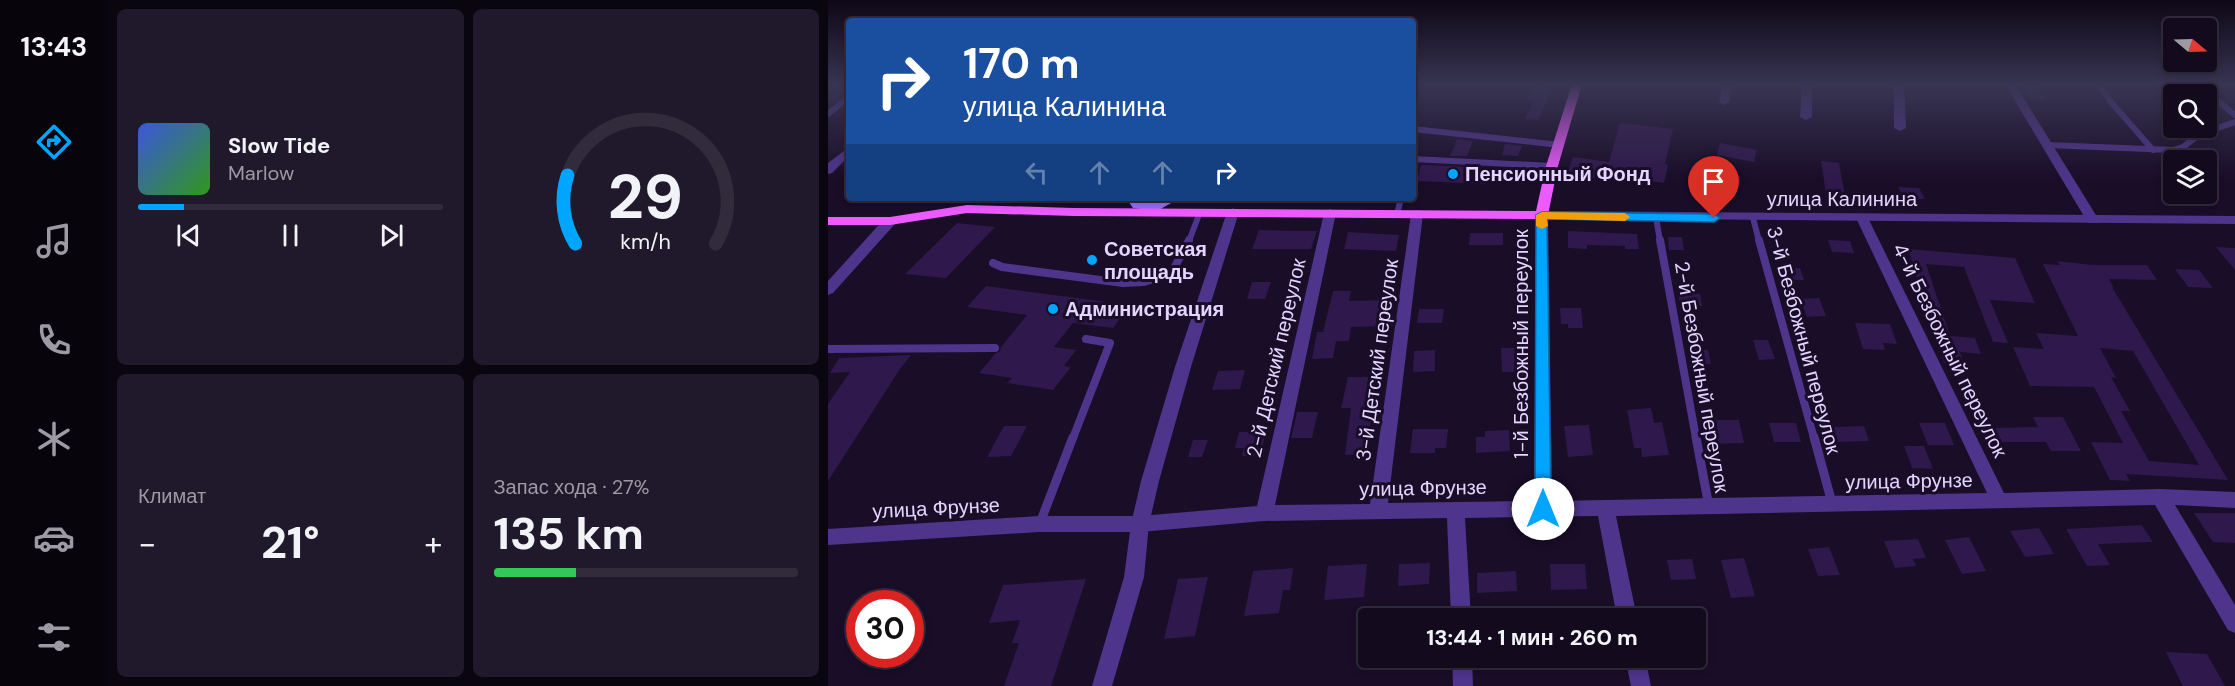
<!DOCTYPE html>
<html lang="ru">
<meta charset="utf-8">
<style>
:root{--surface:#130a1e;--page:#20182b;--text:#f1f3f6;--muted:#9d9aa4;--line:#322b3c;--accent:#00a5ff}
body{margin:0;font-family:"DM Sans",sans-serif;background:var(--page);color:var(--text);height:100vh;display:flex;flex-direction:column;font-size:22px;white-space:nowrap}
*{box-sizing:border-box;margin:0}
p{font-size:20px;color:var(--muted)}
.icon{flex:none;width:33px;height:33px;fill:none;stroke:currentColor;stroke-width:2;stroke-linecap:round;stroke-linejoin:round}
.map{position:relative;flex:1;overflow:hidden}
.sheet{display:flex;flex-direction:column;gap:9px;padding:9px;background:#0a0610;width:720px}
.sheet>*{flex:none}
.guide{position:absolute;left:18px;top:18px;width:570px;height:183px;border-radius:6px;box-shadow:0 3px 9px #0003,0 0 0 2px var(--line);background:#1a4fa0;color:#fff;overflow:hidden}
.needle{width:39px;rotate:109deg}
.controls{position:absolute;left:1335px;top:18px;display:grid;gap:12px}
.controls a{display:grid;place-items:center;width:54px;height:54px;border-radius:6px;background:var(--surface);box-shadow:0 3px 9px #0003,0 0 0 2px var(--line);font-size:30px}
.speed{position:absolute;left:18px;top:590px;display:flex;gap:12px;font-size:30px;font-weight:700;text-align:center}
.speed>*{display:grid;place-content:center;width:78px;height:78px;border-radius:50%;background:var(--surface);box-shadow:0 3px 9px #0003,0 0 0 2px var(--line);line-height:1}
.speed .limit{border:9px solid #d22;background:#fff;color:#111}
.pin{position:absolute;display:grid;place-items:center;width:51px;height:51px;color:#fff;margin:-62px -26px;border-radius:50% 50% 50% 0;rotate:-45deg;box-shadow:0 0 6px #0007}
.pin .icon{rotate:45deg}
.me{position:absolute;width:66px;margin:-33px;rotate:0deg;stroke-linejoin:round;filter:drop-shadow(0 0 4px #0008)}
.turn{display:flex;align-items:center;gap:21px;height:126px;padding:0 18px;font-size:27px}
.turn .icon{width:78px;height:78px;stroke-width:2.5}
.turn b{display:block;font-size:42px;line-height:51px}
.lanes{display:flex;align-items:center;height:57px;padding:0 18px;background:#0003;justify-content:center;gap:30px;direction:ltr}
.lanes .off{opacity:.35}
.big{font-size:45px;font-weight:700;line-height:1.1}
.sheet .widget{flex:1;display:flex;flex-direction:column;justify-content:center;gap:9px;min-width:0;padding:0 21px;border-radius:9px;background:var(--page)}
.sheet .dial{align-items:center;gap:0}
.dial svg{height:156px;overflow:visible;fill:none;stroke:var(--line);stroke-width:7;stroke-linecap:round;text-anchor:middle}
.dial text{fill:var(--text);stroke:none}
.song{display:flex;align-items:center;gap:18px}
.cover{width:72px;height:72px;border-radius:9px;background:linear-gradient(135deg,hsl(230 70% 55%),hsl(110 70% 35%))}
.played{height:6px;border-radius:3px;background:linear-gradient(90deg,var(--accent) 15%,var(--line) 15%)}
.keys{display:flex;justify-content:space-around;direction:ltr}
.heat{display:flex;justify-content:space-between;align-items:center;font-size:33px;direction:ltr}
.charge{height:9px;border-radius:4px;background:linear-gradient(90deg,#34c759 27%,var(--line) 0)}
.sheet .tiles{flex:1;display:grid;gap:9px;grid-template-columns:repeat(2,1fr)}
.trip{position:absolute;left:530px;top:608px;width:348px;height:60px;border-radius:6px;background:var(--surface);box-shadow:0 3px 9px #0003,0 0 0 2px var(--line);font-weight:700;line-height:60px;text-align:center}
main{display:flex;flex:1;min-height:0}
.menu{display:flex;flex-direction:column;width:108px;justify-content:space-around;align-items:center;background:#08040c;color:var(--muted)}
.menu .icon{width:42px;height:42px}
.menu .active{color:var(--accent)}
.menu b{font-size:27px;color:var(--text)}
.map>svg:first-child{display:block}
.building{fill:#2f184b;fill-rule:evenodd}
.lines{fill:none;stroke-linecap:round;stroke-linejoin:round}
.service-far2{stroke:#4e348b;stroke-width:6}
.service-far1{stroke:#4e348b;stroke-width:8}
.service{stroke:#4e348b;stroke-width:9}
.minor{fill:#4e348b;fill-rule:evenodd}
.tertiary{fill:#4e348b;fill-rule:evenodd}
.secondary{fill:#946bff;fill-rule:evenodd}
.primary{fill:#eb5bff;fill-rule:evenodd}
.route{fill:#00a5ff;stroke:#006ba6;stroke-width:1.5}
.slow{fill:#f59e0b}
.poi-dot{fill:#00a5ff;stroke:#190d28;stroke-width:2}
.labels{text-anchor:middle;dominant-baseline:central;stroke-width:6;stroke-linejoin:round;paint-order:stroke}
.poi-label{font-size:20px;font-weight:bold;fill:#e4d4ff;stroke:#190d28;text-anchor:start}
.street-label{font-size:20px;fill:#e4d4ff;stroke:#190d28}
</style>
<main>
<nav class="menu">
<b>13:43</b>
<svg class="icon active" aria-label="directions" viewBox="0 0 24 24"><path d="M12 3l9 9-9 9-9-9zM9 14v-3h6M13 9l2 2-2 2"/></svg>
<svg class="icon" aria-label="music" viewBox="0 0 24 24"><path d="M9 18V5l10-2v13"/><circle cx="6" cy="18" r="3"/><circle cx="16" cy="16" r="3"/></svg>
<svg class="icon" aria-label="phone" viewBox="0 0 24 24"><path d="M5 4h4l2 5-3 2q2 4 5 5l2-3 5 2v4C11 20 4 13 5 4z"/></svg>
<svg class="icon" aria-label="climate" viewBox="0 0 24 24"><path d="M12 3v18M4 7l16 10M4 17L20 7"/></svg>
<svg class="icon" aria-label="car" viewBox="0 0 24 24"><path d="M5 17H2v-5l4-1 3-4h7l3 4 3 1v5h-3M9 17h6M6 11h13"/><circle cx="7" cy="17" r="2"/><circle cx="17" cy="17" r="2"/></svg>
<svg class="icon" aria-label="filters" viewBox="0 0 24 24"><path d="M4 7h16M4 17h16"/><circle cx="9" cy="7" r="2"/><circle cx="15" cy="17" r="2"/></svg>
</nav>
<section class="sheet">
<div class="tiles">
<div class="widget">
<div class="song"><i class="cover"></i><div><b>Slow Tide</b><p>Marlow</p></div></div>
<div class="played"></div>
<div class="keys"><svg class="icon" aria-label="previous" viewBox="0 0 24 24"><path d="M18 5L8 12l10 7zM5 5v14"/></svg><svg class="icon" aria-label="pause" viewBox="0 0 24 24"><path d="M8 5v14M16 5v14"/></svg><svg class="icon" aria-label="next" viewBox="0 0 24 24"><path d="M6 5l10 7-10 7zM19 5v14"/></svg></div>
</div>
<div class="widget dial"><svg viewBox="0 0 100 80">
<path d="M14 69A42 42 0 1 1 86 69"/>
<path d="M14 69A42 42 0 0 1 10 34" stroke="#00a5ff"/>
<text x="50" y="56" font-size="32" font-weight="700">29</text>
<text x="50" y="72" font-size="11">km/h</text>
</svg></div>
<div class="widget"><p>Климат</p>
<div class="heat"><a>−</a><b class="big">21°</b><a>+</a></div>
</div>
<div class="widget"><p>Запас хода · 27%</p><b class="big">135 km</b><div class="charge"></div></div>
</div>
</section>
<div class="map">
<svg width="1407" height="686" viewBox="0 0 1407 686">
<rect width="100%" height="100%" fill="#190d28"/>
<path class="building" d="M706 84H722L717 94H722L710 120 697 119 705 100 698 99Z
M1194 86 1209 87 1219 100H1203Z
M792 123 845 129 837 164 840 165 836 183 768 173 767 178 739 174 745 157 781 162Z
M629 139 645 141 639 156H622Z
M892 143 929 150 926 162 889 155Z
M677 144 694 146 690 156 674 155Z
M993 161 1011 163 1017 196 998 194Z
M593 165 618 166 660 168 658 184 589 181Z
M1070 187 1091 188 1097 199H1076Z
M129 223 167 227 118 278 77 274Z
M431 230 470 231H489L483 249H424Z
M740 231 809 234 811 249H797V246L759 245V249L740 248Z
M520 232 571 235 568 251 516 249Z
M642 233H675V245H641Z
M840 237H854L856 250H841Z
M1000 240 1022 241 1026 253 1004 252Z
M1388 247 1407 248V270Z
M1080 249 1187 258 1207 303 1162 300 1180 343 1165 342 1136 267 1098 264 1122 336 1147 338 1153 354 1132 352 1136 365 1116 363Z
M1229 261 1264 265H1319L1329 280 1281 279 1286 288 1284 287 1400 480 1298 474 1302 481 1282 480 1263 442 1295 443 1266 387 1202 386 1185 347 1216 349 1208 333 1250 336 1215 264 1232 265ZM1272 348 1305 351 1371 465 1321 461 1293 411H1302L1283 377 1288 378Z
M972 268 976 280H960L956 269Z
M1347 269 1371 270 1385 288 1360 287Z
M424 282H443L437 299H419Z
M158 286 302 305 285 328 245 323 226 347 248 350 236 366 243 367 225 390 179 383 184 378 151 373 167 354 172 351 173 347 199 315 139 307Z
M505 291H523L521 301 563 300 560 326 523 327 521 341H508L505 358 484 359 489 332H495Z
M850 294H872L874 306H852Z
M991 298 998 316 979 317 972 299Z
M732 308H753L755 328H740V324H733Z
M591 309H616L614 323H589Z
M1027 323 1062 324 1069 344 1055 343 1057 350 1035 349Z
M860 337H873L875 350H880L883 364 866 365Z
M925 340H940L947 359 931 360Z
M673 348H687L688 372H674Z
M607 350V371L585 372 586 351Z
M83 355 72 369 0 481V404L22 372 2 373 11 358Z
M417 370 412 389 384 390 390 371Z
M520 377H544L541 392H551L548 409H544L539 454 517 455 523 408H513Z
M823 408 826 423 834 422 841 455 814 457 813 448H806L799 410Z
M469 412H490L484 438H463Z
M871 414H887L888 420H911L916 443 877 444Z
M1205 417H1235L1253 451H1223L1218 442H1173L1166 428 1210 427Z
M941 423H968L973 442H946Z
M1091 423H1117L1126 445H1100Z
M761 425 765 455 740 457 736 426Z
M176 426H199L183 456 159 457Z
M1036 426 1041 441 1010 442 1005 427Z
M585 429H620L618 448H607V453H582Z
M681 430 682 451 648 453V437H657V431Z
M411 432H438L432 456H414L416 448H407Z
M365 440H380L374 457H360Z
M1076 446H1096L1105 469 1084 468Z
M1366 513H1407V543L1385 542Z
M1314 525 1325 542 1270 544 1282 565 1259 566 1238 529Z
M1211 528 1226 554 1197 557 1182 531Z
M1141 537 1158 571 1134 574 1117 540Z
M1090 539 1098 558 1085 559 1088 566 1067 568 1056 541Z
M1001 547 1012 575 990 576 980 549Z
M916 558 927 596 903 598 893 560Z
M864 559 868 579 843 580 839 560Z
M602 563 601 584 570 586 571 564Z
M539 564 536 597 496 600 500 566Z
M722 564H757L759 589 723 590Z
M465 568 462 590H455L451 613 416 616 425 571Z
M688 571 689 591 649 593V573Z
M380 577 367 636 336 639 350 579Z
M258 579 223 686H176L191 643H184L192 620 161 623 175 585Z
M1338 652 1379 654 1397 686H1355Z"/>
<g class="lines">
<path class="service-far2" d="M1271 84 1283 102 1325 150
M1369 84 1407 115
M0 114 21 97
M585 129 732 145
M1219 145 1345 150 1355 147 1372 134 1407 122
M585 159 724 166
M569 214 573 198
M828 217 832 241
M925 218 931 241
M361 241 372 212"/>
<path class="service-far1" d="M832 240 868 438
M931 240 986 438
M165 263 174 267 295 283 316 282 343 274 361 240
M0 349 167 348
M245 438 282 343 258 339"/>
<path class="service" d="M868 437 881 507
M986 437 1004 503
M212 523 245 437"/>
<path class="minor" d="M895 84H905L901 102 896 105 891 102Z
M974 84H984V117L978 120 972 117Z
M1066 84H1076L1078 128 1072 131 1066 128Z
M1177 84H1187L1271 220 1270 223H1260Z
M21 147V156L4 173 0 174V163Z
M502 209 508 213 447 505 542 504 583 214 589 210 595 214 560 503 706 501 708 215 714 211 720 215 724 501 1159 493 1028 218 1034 214 1040 218 1176 493 1332 489 1407 492V508L1347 505 1407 605V633L1400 630 1327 505 788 516 809 618H789L770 516 637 518 643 618H623L619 518 436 521 312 532H211L0 545V529L211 516H312L429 506 496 213Z
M62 217 68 221 67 224 5 293 0 295V281L57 218Z
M624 657H644L645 686H625Z
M797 657H817L823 686H803Z"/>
<path class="tertiary" d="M405 208 411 212 363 367 331 481 321 524 316 577 284 686H264L296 577 303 524 313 481 347 367 399 212Z
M714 211 1407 216V224L709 218 708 215 709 212Z"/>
<path class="secondary" d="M298 198H310L313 201C327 203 338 198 352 198L329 211 305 208Z"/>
<path class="primary" d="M744 84H754L730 166 720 215 714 219 246 216 139 213 62 225H0V217H62L139 205 246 208 708 211 718 166Z"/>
</g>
<linearGradient id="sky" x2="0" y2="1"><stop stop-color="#0e0716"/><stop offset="0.47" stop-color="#383553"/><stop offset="1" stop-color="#383553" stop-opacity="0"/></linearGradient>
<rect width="1407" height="180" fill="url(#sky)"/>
<path class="route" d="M714 212 886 214 892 218 886 222 719 219 723 509 721 514 715 516 709 514 707 509 708 215Z"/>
<path class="slow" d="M714 212 797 213 802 217 797 221 719 219 720 226 714 229 708 226V215Z"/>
<g class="poi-dot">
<circle cx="625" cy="174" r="6"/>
<circle cx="264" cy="260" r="6"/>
<circle cx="225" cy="309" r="6"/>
</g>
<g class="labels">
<g class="poi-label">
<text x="637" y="174">Пенсионный Фонд</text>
<text x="276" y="249">Советская<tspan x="276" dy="23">площадь</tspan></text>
<text x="237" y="309">Администрация</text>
</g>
<g class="street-label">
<text x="1014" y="199">улица Калинина</text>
<text transform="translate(976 340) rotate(75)">3-й Безбожный переулок</text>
<text transform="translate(693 344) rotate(-90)">1-й Безбожный переулок</text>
<text transform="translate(1122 350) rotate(64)">4-й Безбожный переулок</text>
<text transform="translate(448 358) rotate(-77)">2-й Детский переулок</text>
<text transform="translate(549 360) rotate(-82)">3-й Детский переулок</text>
<text transform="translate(874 377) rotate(80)">2-й Безбожный переулок</text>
<text transform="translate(1081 481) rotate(-1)">улица Фрунзе</text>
<text transform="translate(595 488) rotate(-1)">улица Фрунзе</text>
<text transform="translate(108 508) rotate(-3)">улица Фрунзе</text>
</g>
</g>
</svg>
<div class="controls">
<a><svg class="needle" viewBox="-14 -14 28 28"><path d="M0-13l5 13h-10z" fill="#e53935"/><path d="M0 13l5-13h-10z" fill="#9d9aa4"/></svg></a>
<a><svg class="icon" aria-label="search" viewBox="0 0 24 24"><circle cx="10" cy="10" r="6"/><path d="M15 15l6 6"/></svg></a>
<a><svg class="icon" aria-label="layers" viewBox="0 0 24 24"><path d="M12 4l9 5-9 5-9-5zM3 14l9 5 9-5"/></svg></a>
</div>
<div class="speed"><div class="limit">30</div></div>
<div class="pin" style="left:886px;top:218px;background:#d93025"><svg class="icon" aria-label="arrive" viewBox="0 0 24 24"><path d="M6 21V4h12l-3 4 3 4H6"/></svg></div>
<svg class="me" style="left:715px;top:509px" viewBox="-20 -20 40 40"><circle r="19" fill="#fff"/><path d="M0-13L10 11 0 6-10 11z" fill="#00a5ff"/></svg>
<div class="trip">13:44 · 1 мин · 260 m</div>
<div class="guide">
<div class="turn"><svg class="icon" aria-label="right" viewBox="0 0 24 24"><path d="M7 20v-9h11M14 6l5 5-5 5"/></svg><div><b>170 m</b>улица Калинина</div></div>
<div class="lanes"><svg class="icon off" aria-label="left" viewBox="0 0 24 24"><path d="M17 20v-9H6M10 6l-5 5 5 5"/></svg><svg class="icon off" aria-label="ahead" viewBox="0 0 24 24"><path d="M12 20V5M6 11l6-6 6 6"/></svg><svg class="icon off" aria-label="ahead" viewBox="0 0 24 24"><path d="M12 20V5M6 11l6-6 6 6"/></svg><svg class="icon" aria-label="right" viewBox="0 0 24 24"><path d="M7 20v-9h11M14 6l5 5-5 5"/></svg></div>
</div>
</div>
</main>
